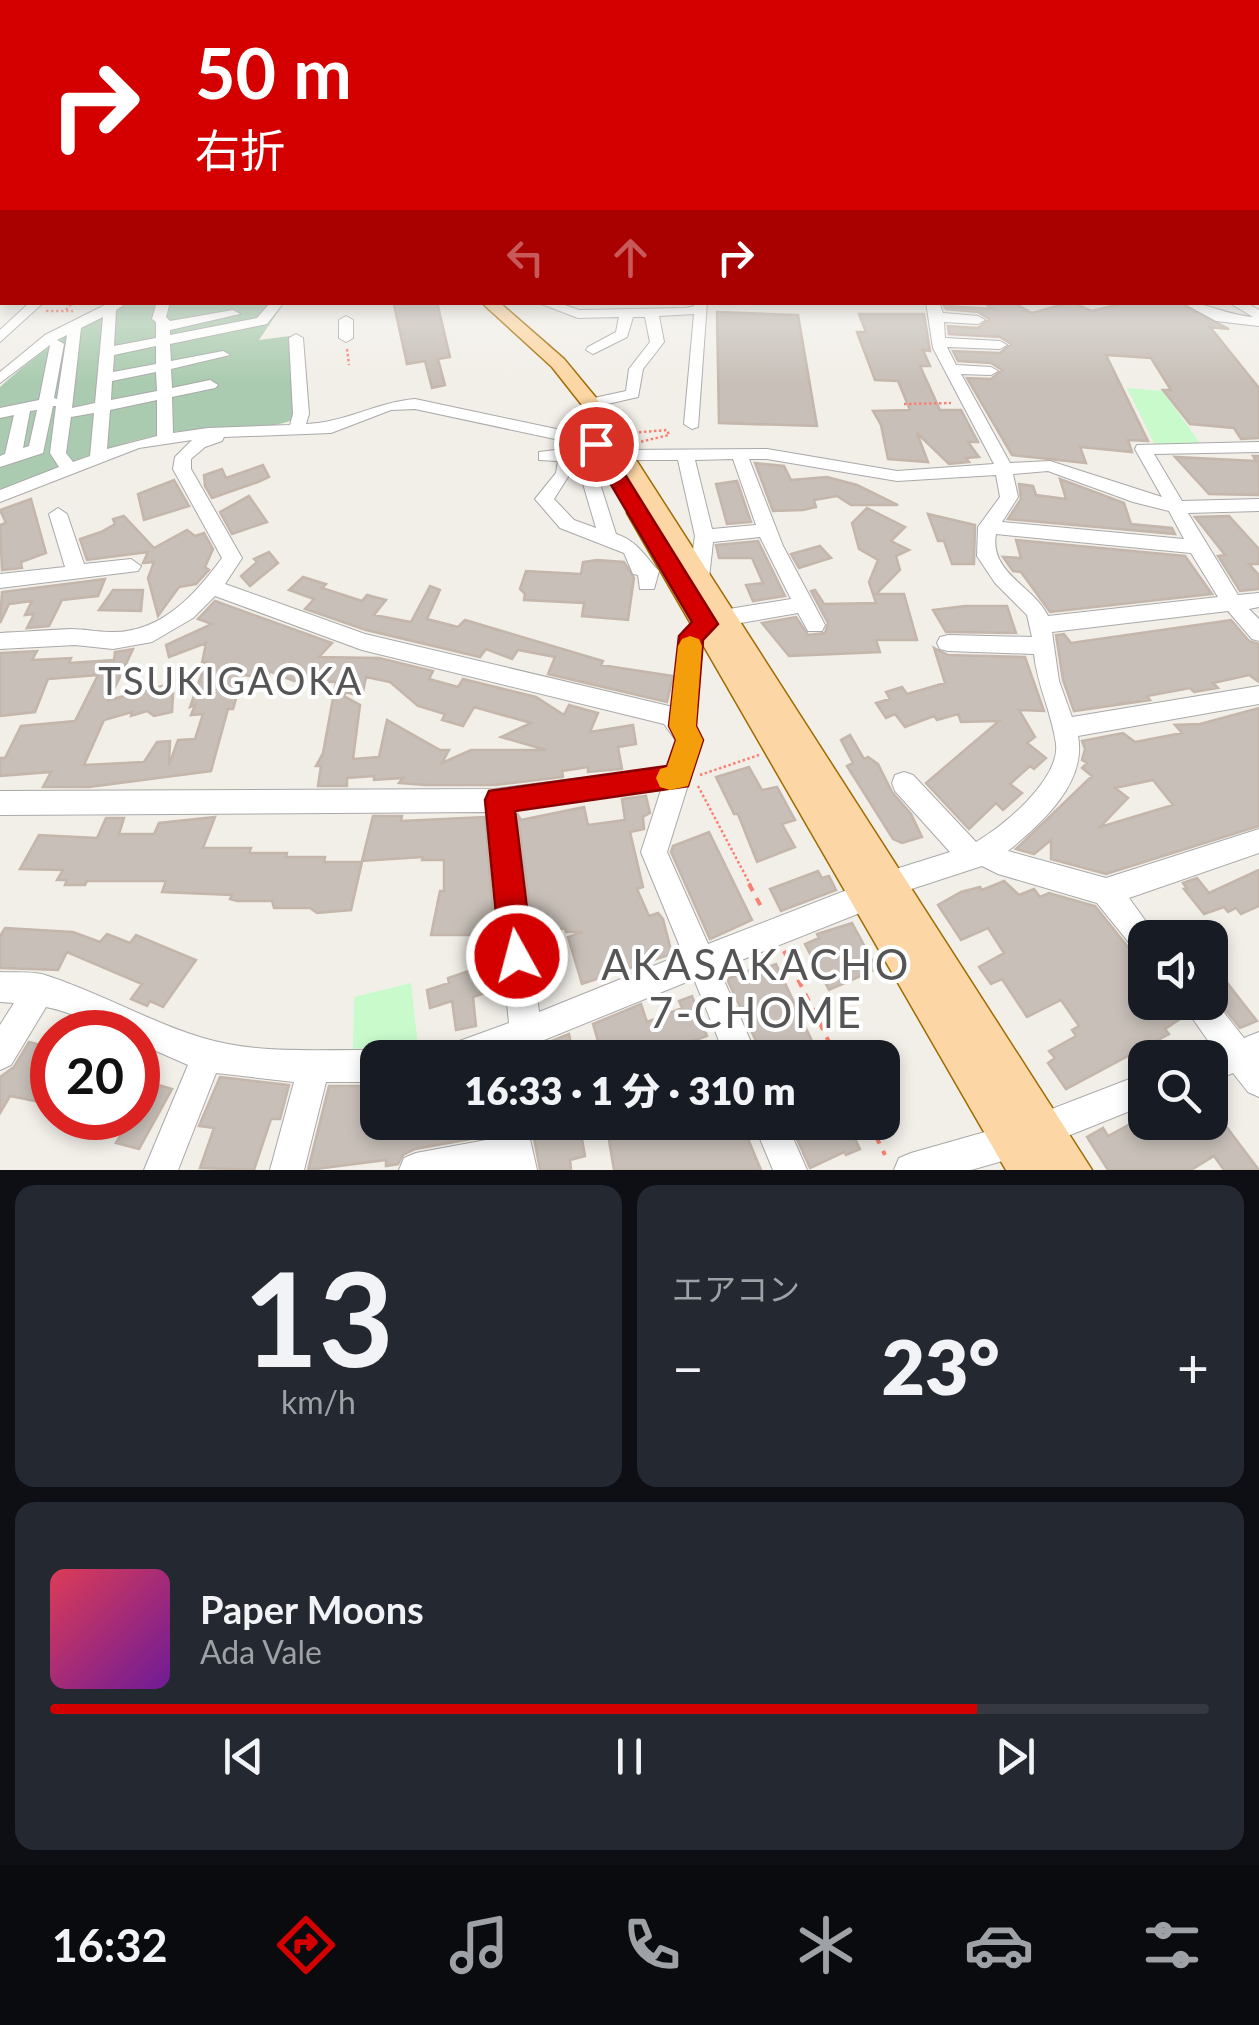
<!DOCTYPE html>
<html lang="ja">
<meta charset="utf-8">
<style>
:root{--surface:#171b24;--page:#242831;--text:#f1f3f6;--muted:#9ea1a6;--line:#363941;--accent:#d40000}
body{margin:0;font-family:Lato,"Noto Sans JP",sans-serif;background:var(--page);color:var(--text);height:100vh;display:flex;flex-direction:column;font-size:38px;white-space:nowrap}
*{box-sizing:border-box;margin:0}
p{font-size:32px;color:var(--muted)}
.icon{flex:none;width:55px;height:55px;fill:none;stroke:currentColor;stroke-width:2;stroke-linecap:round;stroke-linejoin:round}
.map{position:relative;height:1170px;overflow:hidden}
.drawer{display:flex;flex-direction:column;gap:15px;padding:15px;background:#0d0f14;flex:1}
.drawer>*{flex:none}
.banner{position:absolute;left:0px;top:0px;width:1260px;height:305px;box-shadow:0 5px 15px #0003;background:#d40000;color:#fff;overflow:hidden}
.tools{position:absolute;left:1128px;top:920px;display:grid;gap:20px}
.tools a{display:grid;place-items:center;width:100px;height:100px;border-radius:20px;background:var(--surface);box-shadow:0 5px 15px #0003;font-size:50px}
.speed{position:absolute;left:30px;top:1010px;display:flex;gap:20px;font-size:50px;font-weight:700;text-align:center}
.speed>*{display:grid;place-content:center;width:130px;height:130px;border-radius:50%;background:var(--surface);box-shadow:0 5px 15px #0003;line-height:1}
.speed .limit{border:15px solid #d22;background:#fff;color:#111}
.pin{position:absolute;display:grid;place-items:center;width:85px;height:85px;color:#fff;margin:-42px;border:5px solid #fff;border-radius:50%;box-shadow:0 2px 10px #0007}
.me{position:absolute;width:110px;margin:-55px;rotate:353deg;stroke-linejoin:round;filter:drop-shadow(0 0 8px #0008)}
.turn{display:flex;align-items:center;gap:35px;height:210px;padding:0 30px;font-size:45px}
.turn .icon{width:130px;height:130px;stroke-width:2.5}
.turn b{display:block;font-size:70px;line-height:85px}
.lanes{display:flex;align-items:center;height:95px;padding:0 30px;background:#0003;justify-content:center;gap:50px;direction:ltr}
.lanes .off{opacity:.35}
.big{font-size:75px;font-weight:800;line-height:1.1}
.drawer .card{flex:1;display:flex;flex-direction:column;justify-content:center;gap:15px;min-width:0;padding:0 35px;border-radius:20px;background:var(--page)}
.drawer .dial{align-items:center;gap:0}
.dial b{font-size:130px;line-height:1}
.song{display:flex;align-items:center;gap:30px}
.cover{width:120px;height:120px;border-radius:15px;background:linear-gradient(135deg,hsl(350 70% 55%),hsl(280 70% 35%))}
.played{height:10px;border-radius:5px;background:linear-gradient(90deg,var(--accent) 80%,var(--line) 80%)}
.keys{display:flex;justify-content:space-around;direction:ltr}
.heat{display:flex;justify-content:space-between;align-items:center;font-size:55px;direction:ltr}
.drawer .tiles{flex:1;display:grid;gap:15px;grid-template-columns:1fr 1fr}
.card:last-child{grid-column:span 2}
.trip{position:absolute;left:360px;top:1040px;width:540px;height:100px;border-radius:20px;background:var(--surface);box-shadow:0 5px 15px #0003;font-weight:800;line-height:100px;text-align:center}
.tabs{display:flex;height:160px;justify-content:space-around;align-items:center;background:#090b0e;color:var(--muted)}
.tabs .icon{width:70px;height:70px}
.tabs .active{color:var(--accent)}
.tabs b{font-size:45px;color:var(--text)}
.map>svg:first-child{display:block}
.cemetery{fill:#aacbaf}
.park{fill:#c8facc}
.building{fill:#c7bfb8;stroke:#c4b6ab;stroke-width:2.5;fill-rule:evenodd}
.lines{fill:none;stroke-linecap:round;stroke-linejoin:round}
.minor-casing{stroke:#a9a9a9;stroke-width:2}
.major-casing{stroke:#a06b00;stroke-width:3}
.path-far1{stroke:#fa8072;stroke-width:2.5;stroke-dasharray:2.5 2.5;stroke-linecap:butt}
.path{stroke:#fa8072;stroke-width:4;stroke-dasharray:8 8;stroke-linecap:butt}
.minor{fill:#fff;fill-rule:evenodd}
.major{fill:#fcd6a4;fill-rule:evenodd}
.path-bridge{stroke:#fa8072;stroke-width:2.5;stroke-dasharray:2.5 2.5;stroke-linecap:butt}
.route{fill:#d40000;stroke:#8a0000;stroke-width:2.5}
.slow{fill:#f59e0b}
.labels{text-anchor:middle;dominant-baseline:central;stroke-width:8;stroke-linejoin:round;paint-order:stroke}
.quarter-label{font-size:38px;letter-spacing:2.5px;fill:#555;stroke:#fff}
.near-neighbourhood-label{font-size:42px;letter-spacing:2.5px;fill:#555;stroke:#fff}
</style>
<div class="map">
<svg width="1259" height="1170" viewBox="0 0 1259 1170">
<rect width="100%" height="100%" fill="#f2efe9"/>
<path class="cemetery" d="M131 303H284L259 340 298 335 305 415C268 433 232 426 191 430 125 437 59 465 0 494V387C43 348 78 326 131 303Z"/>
<path class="park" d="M1127 388 1163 391 1202 446 1156 447Z
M411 983 418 1045 353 1049 354 997Z"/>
<path class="building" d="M437 302 450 357 438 359 445 385 432 388 425 361 407 364 394 305Z
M983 302H1012L1032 313 1071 302 1092 311 1128 302H1177L1229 329 1210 327 1259 388V438L1241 439 1234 428 1190 424 1163 390H1171L1151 358 1106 355 1148 441 1128 440 1132 452 1080 447 1086 463 1012 455 967 378 991 379 1002 370 991 363 958 361 953 351 1000 353 1011 344 1000 337 949 334 948 326 978 328 989 319 978 312 946 309 944 306 993 309Z
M717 312 798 315 817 426 719 423Z
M859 314H924L930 351 923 350 930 366H920L940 410H961L978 442H968L979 457 966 458 969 462 949 464 917 433 928 462 888 459 881 425 873 411 910 410 898 381 875 380 857 332H866Z
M1253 456H1259V495L1209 494 1175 457 1256 461Z
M755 463 784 466 791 480 827 477 857 485 898 505H851L837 496 814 500 816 507 803 510 773 511Z
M263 465 269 477 258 482 212 498 205 486 204 475 222 469 226 478Z
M1060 479 1124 503 1131 524 1172 528 1175 534 1008 519 1021 499 1019 484 1033 486 1036 495 1066 499Z
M174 480 189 506 144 520 138 494Z
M737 481 751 522 727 524 716 484Z
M249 496 267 522 232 534 220 512Z
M31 499 46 553 21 562 22 568 2 570 0 525 6 523 0 510Z
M867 508 905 527 891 541 909 550 896 556 900 570 876 594H904L917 640H876L880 652 789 656 762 623 796 617 808 635 825 633 828 623 811 591 815 590 824 604 876 603 869 582 878 560 859 549 852 523Z
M928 514 975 525 974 564H952L944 541H938Z
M124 516 154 548 187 530 195 536 204 533 213 549 205 567 209 570 196 584 179 587 158 616 148 578 154 562 143 563 148 552 87 560 80 539 101 532 115 524 113 519Z
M1229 516 1259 549V564H1249L1259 575V589L1240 591 1218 556 1225 555 1195 517Z
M1016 540 1185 556 1212 594 1050 612 1021 572 1013 571 1003 557 1021 558Z
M758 541 785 596 753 601 746 585 763 583 752 558H719L716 545Z
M820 546 831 558 799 568 791 554Z
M269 552 278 563 250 586 241 576 257 562 254 559Z
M597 560 624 562 634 578 628 620 582 616 584 603 524 600 525 594 520 589 526 571 581 574 583 562Z
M303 577 326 584 322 588 362 601 367 595 386 600 374 615 411 622 430 586 440 590 427 619 458 627 465 620 603 661 601 665 673 676 667 702 548 674 555 657 518 650 512 659 486 649 480 657 366 630 305 609 314 599 289 590Z
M105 579 98 596 62 600 49 626 27 628 34 614 25 615 32 601 9 604 0 623 2 592Z
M113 590H143L141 611 99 610Z
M215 601 332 643 319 657 379 658 433 671 429 679 458 687 463 679 536 697 564 715 569 705 598 713 590 732 633 725 636 744 618 747 622 769 588 772V767L562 771 563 777 495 785H425L399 783 403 778 374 780V776L347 778V786H318L321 766H316L323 753 336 682 294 681 269 671V678L243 675 233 709H228L211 771 89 787H43L51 772 0 776V758H5L21 726 75 721 98 675 48 679 35 712 0 716V653L37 651 32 660 71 658 69 663 114 660 115 652 133 649 109 700 162 686V697L173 694 172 712 154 716 147 711 131 716 132 712 104 720 84 765 144 762 157 742 170 741 169 765 178 740 195 739 203 714 191 715 195 705 190 707 206 662 202 663 206 643 169 657 166 645 212 624 198 619ZM366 677 390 682 418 706 445 714 442 720 463 726 474 707 531 723 501 737 546 750H471L442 763 449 750H440L387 720 379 757 353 759 360 705 344 696 346 692 362 697Z
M965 606H1007L1016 633 946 632 933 610Z
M1231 620 1249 641 1259 644V682L1249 675 1213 683 1218 688 1194 692 1190 688 1147 696 1150 700 1074 711 1063 680 1056 635 1064 634 1071 643Z
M934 648 948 655 1025 657 1044 711 1019 710 1035 737 1027 743 1046 758 1034 769 1030 766 1010 784 1022 793 1003 810 996 803 969 829 926 783 999 721 961 722 958 714 937 720 934 716 905 727 895 714 886 718 876 703 890 699 886 692 902 687 907 694 945 683Z
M1259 708V826L1106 874 1051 859V840L1034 854 1016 849 1092 776 1082 768 1087 763 1082 760 1085 749 1082 741 1123 733 1135 742 1182 733 1175 725 1200 724ZM1153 780 1173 805 1100 827 1128 798 1115 788Z
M850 735 864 759 868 757 878 764 892 792 911 814 922 837 902 843 893 839 847 766 853 763 841 740Z
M749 767 762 790 777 787 795 820 782 824 795 847 757 862 738 814H734L716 777Z
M646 796 650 813 643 817 644 829 630 832 643 887 637 889 649 916 658 913 663 919 672 954 582 984 568 937 583 932H566L565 928 553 931 548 914 531 918 517 813 521 820 584 807 588 825 625 820 622 799Z
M373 816H402L401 821 485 817 495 935H431L440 891H444V860H422L423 857 362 861Z
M215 817 203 848H251L249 853H287L286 857H325L324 862H362L351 910 317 913 310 908H274L272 901H237L230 899 232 895 162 892 166 881H87L85 885H65L67 880H57L63 870 20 869 39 835 97 838 106 818H124L119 834H154L159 823Z
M709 832 752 920 710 939 671 852 673 846Z
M1259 870V906L1241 914 1236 908 1228 912 1224 907 1204 914 1184 889H1187L1183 883 1197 878 1209 893Z
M818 871 822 878 829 876 836 890 781 911 770 889Z
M1004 881 1019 895 1034 889 1040 897 1049 893 1095 906 1132 952 1145 957V1002H1178L1186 1015 1165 1029 1169 1034 1066 1089 1048 1063 1055 1058 1049 1051 1076 1036 1072 1030 1079 1026 1061 1000 1027 1017 1002 979 991 984 979 967 1004 953 988 928 961 940 938 905 961 892 980 887 982 890Z
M852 923 877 969 829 990 805 944 819 938 817 934Z
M5 928 73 932 100 942 107 934 130 943 136 935 196 960 163 1007 150 1001 147 1006 131 999 142 984 67 952 58 970 0 968V936Z
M551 948 559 983 540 989 535 953Z
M763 956 768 967 776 964 820 1058H795L791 1051 764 1058 727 979 755 968 752 960Z
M1210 960 1232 989 1257 1021 1240 1028 1210 991Z
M492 963 497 989 473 997 476 1026 456 1030 452 1001 430 1008 427 990 449 983 448 978Z
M692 996 707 1036 657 1054 658 1058H603L593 1024 641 1004 647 1022 682 1008 679 1001Z
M569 1034 574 1058H518L517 1055Z
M29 1042 52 1048V1073L42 1089 52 1094V1110L35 1101 10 1096 0 1113V1077L14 1067Z
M220 1077 289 1085 280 1119H271L254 1170 200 1168 214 1128 199 1126Z
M138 1079 172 1089 139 1149 116 1143 124 1129 97 1121V1118H138Z
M329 1086H378V1122H579L585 1156 570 1160 571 1170H540L534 1138 526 1129 415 1149 403 1155 398 1164 386 1166V1160L308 1170Z
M1210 1105 1259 1170H1224L1214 1156 1191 1170H1108L1087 1137 1103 1128 1108 1136 1145 1116V1122H1210Z
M606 1122H634L636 1133 678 1122H741L761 1170H614Z
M808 1122H847L860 1149 846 1155 844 1152 810 1168 793 1130Z"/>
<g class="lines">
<defs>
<path id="minor" d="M1258 244 1259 245V253L1258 252Z
M1258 278H1259V287L1258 286Z
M2 288V296L0 297V289Z
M30 302H44L0 342V330Z
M111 302H128L116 310 114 346 156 338V322L152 319 157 302H170L166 317 170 321 233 310 240 314 170 330V335L257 318 271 302H284L267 324 170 344 171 361 223 351 230 355 171 369 172 388 210 380 218 385 215 388 172 397 173 433 208 428 290 425 293 414 289 338 296 334 303 338 309 414 306 424C344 423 377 402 415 399L603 439V447L597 448 415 409 391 410 331 433 224 437 222 441 205 447 191 459V469L242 558 225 584 365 634 673 707 683 631 699 618H713L716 612 723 610 791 599 760 537 713 542 709 578 699 585 692 583 689 578 695 536 678 460H621L613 455 621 450 767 449 897 471 994 464 933 348 926 302H939L943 313 978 316 985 320 978 324 944 322 945 338 1000 341 1007 345 1000 349 947 347 956 365 991 367 998 371 991 375 961 374 1010 463 1050 461 1162 497 1135 449 1137 445 1259 442V452L1154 454 1182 501 1259 499V511L1188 513 1238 595 1259 593V607L1249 609 1259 619V641L1252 639 1228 611 1052 632 1059 681 1072 717 1259 686V704L1078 736C1087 783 1042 823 1008 851L1106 878 1259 829V853L1129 898 1158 938H1145V954L1135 950 1097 903 998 874 982 866 893 895 883 891 879 882 883 873 950 852 895 791 892 783 895 775 904 772 913 775 976 842C1004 826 1060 779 1056 744 1052 713 1037 685 1034 654L948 651 940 649 937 643 940 637 948 635 1032 637 1027 615 995 583 977 556 978 527 1000 497 996 475 897 481 767 459H749L783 546 825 625 822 631H808L798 613 723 626 716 624 701 640 694 727 702 740 667 852 708 944 865 883 875 887 879 897 875 907 719 969 758 1058H726L694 979 500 1058H438L443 1047 509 1023 488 812 0 815V791L495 789 669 767 677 742 664 724 362 650 215 596 193 618 152 642 113 649 75 645 0 649V633C23 632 47 630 71 629 84 629 97 632 110 632 160 634 195 595 222 558L173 469 175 457 192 440 139 448 0 502V490L59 467 50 453 56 406H53L43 453 0 467V456L5 454 14 415 0 418V408L39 400 50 345 0 383V372L45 335ZM103 317 95 403 72 408 81 328ZM67 335 57 399 54 398 64 344 57 340ZM156 346V364L113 372 114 355ZM156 372 157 391 111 400 112 381ZM157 400V436L107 449 110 410ZM37 410 29 446 23 448 30 411ZM94 413 90 456 73 462 66 453 71 417ZM733 459 756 525 712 529 695 460ZM1048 471 1133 502 1169 511 1184 539 1002 522 1018 497 1013 474ZM996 534 1191 553 1218 597 1048 616C1034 586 989 573 996 534ZM661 790 641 852 683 954 539 1012 513 809Z
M536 302H556L579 310 686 308 694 306V302H707L698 427 692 429 684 424 694 314 659 316 664 342 643 369 638 397 590 408 582 403 585 400 626 391 629 369 650 342 645 317H633L627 337 593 354 586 350 588 347 616 332 619 317 578 318Z
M1181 302C1206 302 1226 315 1253 317L1228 302H1245L1259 310V326L1216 321Z
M346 316 353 320V338L346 342 339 338V320Z
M580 447 586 448 591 460 605 454 613 459 596 471 616 534C638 541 645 557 659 571L654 589H640L638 575 633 574 624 553 560 528 535 499 556 473 558 461 539 460V452ZM573 469 579 470 596 528 574 520 554 499Z
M58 508 67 514 84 564 131 559 141 566 138 571 0 588V574L65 567 49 514Z
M0 972C14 973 32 971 45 975 99 992 149 1022 203 1038 260 1055 319 1049 378 1050L390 1058H378V1082H326L304 1170H270L294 1082 216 1073 178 1170H144L188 1065 138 1043V1032C105 1032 78 1013 46 1007L11 1065 0 1070V1025L14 1003 0 1002Z
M1210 995 1244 1038 1259 1032V1097L1248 1092 1233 1073 1210 1082V1058H1198L1214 1049 1181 1002H1210Z
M1145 1073V1105L1013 1158 971 1170H894L899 1158 911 1153 1013 1124Z
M753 1122H786L807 1170H773Z
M518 1134 530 1139 537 1170H399L404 1158 416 1153Z"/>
<path id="major" d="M481 302H499L564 359 597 399 1092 1170H1006L627 513 630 508 644 507 582 405 552 367Z"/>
</defs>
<use href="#minor" class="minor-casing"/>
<use href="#major" class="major-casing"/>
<path class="path-far1" d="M66 310 73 302
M46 311H73
M347 349 349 365
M904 404 951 403
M629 433 667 430 669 435
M700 775 759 755
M698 786 751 886"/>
<path class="path" d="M749 884 764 912
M784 951 837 1058
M869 1122 885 1155"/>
<use href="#minor" class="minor"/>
<use href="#major" class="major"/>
<path class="path-bridge" d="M568 459 669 435"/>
</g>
<linearGradient id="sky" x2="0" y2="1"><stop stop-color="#8fc0e4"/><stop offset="0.57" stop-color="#f9f8f5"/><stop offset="1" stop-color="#f9f8f5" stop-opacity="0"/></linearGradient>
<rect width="1259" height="383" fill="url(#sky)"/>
<path class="route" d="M596 438 606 444 718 624 703 640 696 726 703 740 688 786 515 811 533 956 528 968 517 973 505 968 500 956 485 800 489 791 667 766 676 740 669 726 679 636 692 622 587 444Z"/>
<path class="slow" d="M690 636 699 639 702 646 696 726 703 740 688 786 670 790 660 787 656 778 660 769 667 767 676 740 669 726 678 646 682 639Z"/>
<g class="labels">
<g class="quarter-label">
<text x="231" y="680">TSUKIGAOKA</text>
</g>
<g class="near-neighbourhood-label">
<text x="756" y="964">AKASAKACHO<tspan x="756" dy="48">7-CHOME</tspan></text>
</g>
</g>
</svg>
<div class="tools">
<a><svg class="icon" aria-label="sound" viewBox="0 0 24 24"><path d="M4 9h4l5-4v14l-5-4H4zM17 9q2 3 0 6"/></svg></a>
<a><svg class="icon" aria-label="search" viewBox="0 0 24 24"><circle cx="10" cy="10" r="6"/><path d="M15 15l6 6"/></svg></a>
</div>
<div class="speed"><div class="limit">20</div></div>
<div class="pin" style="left:596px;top:444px;background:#d93025"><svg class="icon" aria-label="arrive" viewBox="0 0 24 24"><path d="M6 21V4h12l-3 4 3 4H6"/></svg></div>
<svg class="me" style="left:517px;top:956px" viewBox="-20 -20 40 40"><circle r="17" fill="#d40000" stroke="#fff" stroke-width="3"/><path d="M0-11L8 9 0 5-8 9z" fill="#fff"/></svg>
<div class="trip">16:33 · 1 分 · 310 m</div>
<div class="banner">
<div class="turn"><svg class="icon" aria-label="right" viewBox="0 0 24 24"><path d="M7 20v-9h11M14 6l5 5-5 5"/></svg><div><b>50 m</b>右折</div></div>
<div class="lanes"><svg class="icon off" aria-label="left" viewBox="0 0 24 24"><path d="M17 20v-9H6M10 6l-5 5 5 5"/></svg><svg class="icon off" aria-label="ahead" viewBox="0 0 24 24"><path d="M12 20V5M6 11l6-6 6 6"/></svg><svg class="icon" aria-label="right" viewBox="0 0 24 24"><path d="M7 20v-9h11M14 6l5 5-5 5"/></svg></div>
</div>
</div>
<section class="drawer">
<div class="tiles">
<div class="card dial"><b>13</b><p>km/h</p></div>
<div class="card"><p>エアコン</p>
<div class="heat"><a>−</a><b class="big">23°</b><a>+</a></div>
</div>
<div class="card">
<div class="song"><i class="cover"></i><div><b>Paper Moons</b><p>Ada Vale</p></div></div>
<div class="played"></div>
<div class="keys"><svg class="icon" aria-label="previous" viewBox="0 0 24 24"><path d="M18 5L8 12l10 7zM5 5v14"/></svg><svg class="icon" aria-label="pause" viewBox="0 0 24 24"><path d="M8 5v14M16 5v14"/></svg><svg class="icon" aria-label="next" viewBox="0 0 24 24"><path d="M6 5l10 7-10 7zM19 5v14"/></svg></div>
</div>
</div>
</section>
<nav class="tabs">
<b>16:32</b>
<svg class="icon active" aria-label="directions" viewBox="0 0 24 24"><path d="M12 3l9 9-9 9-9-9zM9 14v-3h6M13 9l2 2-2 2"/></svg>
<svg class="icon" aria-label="music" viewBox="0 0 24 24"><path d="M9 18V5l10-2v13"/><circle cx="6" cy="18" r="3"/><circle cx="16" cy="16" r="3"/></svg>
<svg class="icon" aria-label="phone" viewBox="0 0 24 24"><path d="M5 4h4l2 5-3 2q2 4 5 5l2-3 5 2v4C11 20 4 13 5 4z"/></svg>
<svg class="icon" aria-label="climate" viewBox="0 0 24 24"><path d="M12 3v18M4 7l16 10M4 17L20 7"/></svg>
<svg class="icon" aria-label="car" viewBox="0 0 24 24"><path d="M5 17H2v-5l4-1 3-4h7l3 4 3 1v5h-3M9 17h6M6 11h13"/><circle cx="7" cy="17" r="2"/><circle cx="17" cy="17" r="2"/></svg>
<svg class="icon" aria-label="filters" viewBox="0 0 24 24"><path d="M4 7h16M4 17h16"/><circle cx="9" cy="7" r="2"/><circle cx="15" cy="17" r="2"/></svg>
</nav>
